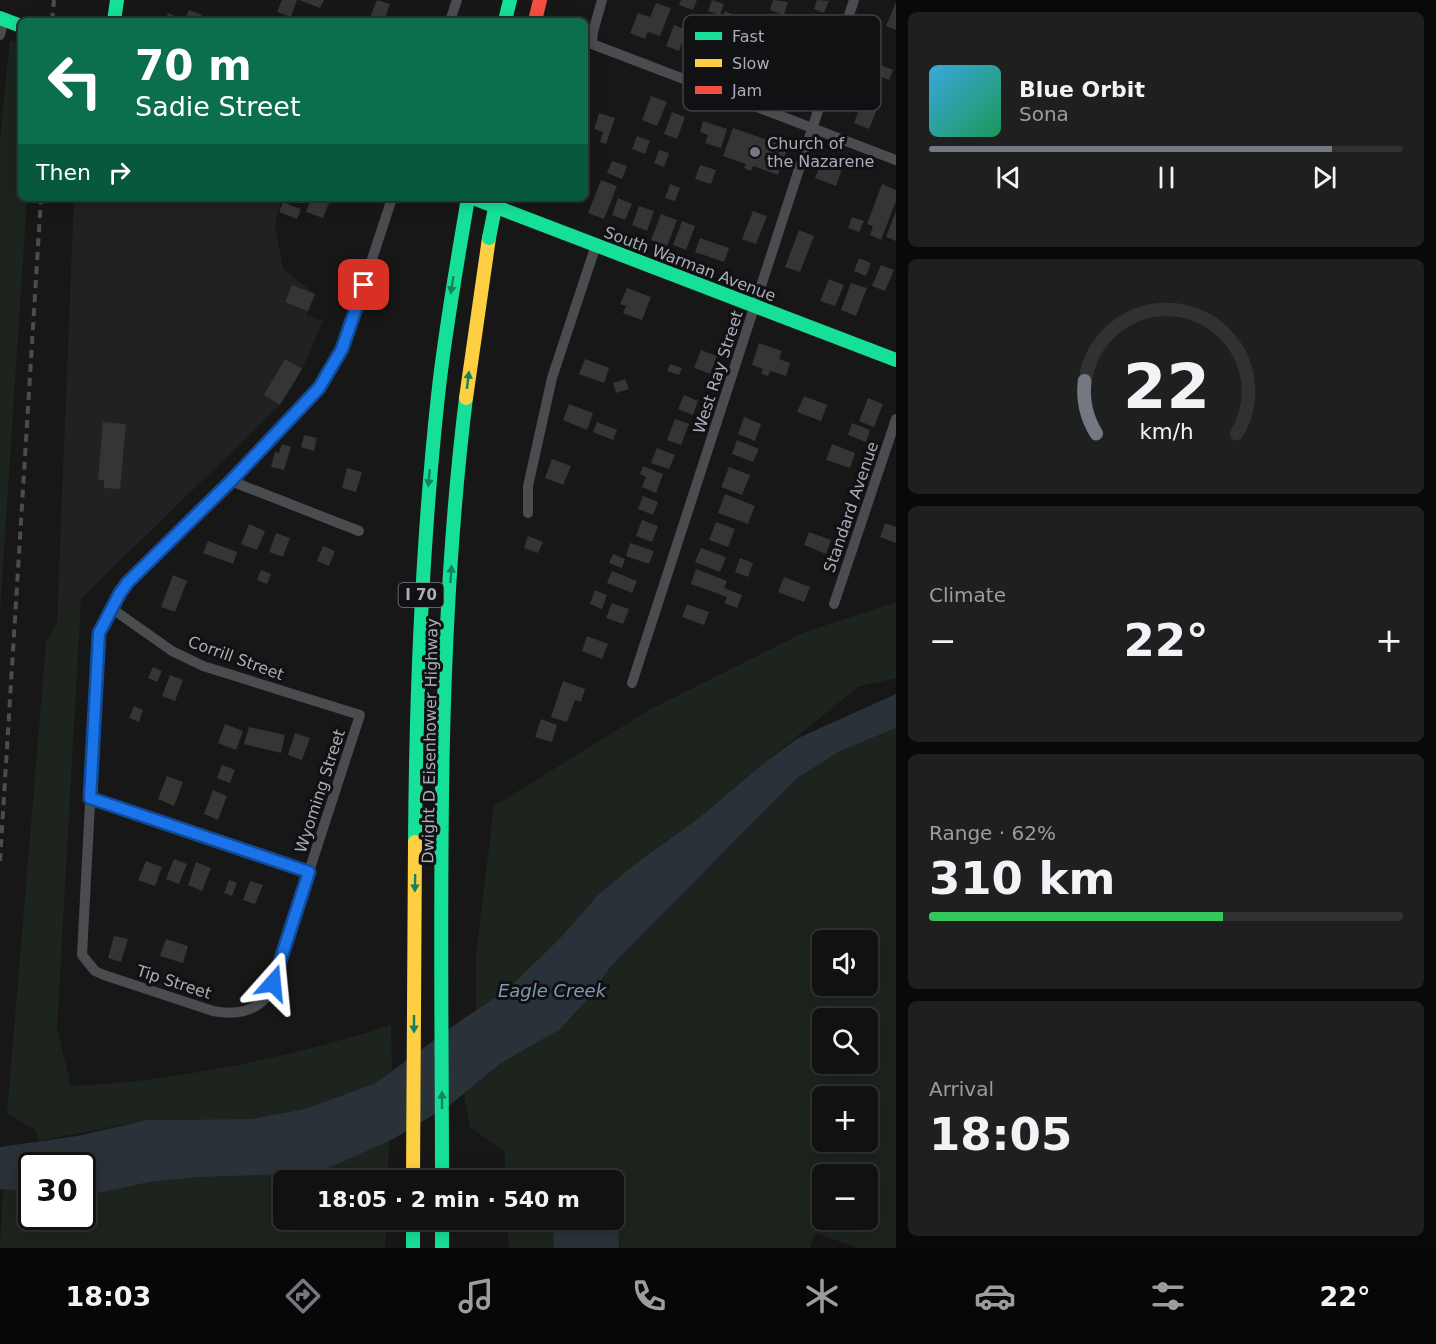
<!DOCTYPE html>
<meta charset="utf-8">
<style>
:root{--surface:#111;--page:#1e1f1f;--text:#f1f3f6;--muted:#9c9d9f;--line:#303131;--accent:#757880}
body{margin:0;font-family:"DejaVu Sans",sans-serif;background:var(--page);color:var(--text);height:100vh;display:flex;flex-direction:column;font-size:22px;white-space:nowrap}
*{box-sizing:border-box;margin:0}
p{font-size:20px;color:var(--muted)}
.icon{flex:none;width:33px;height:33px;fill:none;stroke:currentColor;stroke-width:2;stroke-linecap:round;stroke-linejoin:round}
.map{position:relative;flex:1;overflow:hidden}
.panel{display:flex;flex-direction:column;gap:12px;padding:12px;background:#090909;width:540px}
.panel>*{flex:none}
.hud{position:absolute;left:18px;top:18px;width:570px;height:183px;border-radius:9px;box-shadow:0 3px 15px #0003,0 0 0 2px var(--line);background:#0b6e4f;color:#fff;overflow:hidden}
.tools{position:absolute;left:812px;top:930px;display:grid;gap:12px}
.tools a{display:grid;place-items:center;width:66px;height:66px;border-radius:9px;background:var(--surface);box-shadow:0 3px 15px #0003,0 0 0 2px var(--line);font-size:30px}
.speed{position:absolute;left:18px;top:1152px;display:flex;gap:12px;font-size:30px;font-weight:700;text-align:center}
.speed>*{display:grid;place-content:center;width:78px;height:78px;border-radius:50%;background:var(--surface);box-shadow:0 3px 15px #0003,0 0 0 2px var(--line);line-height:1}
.speed .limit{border:3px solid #111;border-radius:9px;background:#fff;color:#111}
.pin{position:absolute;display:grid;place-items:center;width:51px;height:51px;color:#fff;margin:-26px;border-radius:12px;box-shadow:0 3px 9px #0006}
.me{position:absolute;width:66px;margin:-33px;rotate:18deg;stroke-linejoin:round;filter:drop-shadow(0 0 4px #0008)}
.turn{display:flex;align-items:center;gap:21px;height:126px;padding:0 18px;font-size:27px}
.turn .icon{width:78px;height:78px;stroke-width:2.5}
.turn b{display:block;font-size:42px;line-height:51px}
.then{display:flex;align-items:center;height:57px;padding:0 18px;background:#0003;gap:12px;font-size:22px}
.big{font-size:45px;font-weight:600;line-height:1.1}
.panel .tile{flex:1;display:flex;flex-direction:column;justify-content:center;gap:9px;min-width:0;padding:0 21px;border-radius:9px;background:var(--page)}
.panel .dial{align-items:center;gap:0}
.dial svg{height:156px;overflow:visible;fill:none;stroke:var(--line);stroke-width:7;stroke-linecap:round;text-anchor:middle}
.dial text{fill:var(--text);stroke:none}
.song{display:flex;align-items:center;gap:18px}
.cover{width:72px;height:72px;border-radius:9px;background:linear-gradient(135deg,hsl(200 70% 55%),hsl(150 70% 35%))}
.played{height:6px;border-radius:3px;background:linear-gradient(90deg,var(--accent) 85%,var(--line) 85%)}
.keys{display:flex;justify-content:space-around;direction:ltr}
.heat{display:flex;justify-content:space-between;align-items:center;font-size:33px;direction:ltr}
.charge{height:9px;border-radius:4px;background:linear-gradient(90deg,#34c759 62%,var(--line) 0)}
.trip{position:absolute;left:273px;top:1170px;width:351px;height:60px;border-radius:9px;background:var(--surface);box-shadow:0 3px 15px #0003,0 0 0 2px var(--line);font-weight:600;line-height:60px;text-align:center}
.menu{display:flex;height:96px;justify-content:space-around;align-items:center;background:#070707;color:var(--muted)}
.menu .icon{width:42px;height:42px}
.menu .on{color:var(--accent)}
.menu b{font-size:27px;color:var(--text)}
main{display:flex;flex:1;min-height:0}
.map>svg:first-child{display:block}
.built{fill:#212123}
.green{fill:#1d241e;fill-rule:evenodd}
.water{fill:#2a3239}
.building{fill:#353536}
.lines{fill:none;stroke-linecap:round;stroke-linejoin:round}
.street{stroke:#4b4c50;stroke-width:10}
.fast{stroke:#16e098;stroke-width:14}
.slow{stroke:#ffcf43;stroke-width:14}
.jam{stroke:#f24e42;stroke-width:14}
.rail{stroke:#4b4c4f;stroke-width:4;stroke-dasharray:8 6;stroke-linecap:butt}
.fast-bridge{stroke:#16e098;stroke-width:14}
.oneway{fill:#14835c}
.route-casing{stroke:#114b97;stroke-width:15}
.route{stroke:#1a73e8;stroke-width:10}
.poi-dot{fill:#757880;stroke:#111113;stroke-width:2}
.labels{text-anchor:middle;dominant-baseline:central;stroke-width:6;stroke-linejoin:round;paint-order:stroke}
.shield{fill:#111113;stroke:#7b7e86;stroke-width:1.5}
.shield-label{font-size:15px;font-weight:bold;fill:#a8adb8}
.poi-label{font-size:16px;fill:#a8adb8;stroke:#111113;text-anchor:start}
.street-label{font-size:16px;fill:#a8adb8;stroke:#111113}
.water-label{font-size:18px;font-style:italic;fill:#7f9bb3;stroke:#111113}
.key{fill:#111113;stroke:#3e4045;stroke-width:1.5}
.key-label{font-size:16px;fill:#a8adb8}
</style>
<main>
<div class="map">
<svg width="896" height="1248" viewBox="0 0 896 1248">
<rect width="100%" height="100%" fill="#171717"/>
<path class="built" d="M74 198H281L275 226 283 269 315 294 306 315 323 321 302 369 280 405 57 622Z"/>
<path class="green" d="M10 40 21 43V198H27L0 612V140Z
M81 599 57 1029 71 1086C179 1081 288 1058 391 1025L392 1071 376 1083 305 1109 251 1119 147 1120 38 1141 36 1130 7 1114 46 643 57 622Z
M896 602V678L858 687 764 763 700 817 630 868 597 896 561 937 509 988 476 1010V954L494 806 651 709 805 632Z
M896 728V1248H858L816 1233 810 1248H619L620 1243 610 1220H614V1180H505V1152L470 1127 464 1094 501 1063 559 1030 589 998 611 966 796 779 840 751ZM822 940H867V986H822ZM822 1018H867V1064H822ZM822 1096H867V1142H822ZM822 1174H867V1220H822Z
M389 1140 388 1180H284V1220H387L385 1248H0L3 1189 31 1190 32 1216H82L83 1192 99 1193 149 1182 203 1176 318 1173Z
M507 1220H560L553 1234 554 1248H509Z"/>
<path class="water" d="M896 694V728L840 751 796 779 611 966 589 998 559 1030 501 1063 450 1105 393 1139 318 1173 198 1177 149 1182 99 1193H83L82 1166H32L31 1191 0 1189V1147L77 1136 147 1120 251 1119 305 1109 376 1083 460 1021 508 989 561 937 597 896 630 868 700 817 764 763 798 738Z
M560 1220H611L618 1228 619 1248H554L553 1234Z"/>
<path class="building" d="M282 0H297L291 17 277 12Z
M299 0H324L320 8Z
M377 0 390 4 384 21 369 20Z
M681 0H697L693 10 679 5Z
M712 0 724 4 720 15 708 11Z
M773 0 788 2 784 15 770 10Z
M817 0 829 1 824 13 814 9Z
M896 2V30L886 26Z
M656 3 671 8 660 36 648 32 645 39 630 33 638 13 650 17Z
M189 10 202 15 200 21H184Z
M725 11 738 17 734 29 720 24Z
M168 13 180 18 179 21H165Z
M816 14 833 20 828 33 811 27Z
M674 25 687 30 679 51 666 46Z
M878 64 893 70 889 80 874 74Z
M651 96 667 102 657 126 642 120Z
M862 101 878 107 869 129 854 123Z
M672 112 685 117 677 139 664 134Z
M599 113 615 118 606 144 600 142 603 132 594 129Z
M703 121 727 129 721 148 705 143 708 135 700 132Z
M733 128 788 147 778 175 753 166 751 171 744 168 746 164 723 156Z
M637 136 650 141 645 154 632 149Z
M659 150 669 153 664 167 654 163Z
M612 161 627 166 622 179 607 173Z
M822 161 842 169 836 186 815 178Z
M700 165 716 170 711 184 695 179Z
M601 180 617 186 604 219 588 213Z
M670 184 680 188 675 201 665 198Z
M882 184 896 190V201L881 240 870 235 873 226 867 224Z
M311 198H331L323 218 306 212Z
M618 198 632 204 625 220 612 215Z
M283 202 301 209 297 219 279 212Z
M639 206 654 211 647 231 632 225Z
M753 211 767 216 756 244 742 239Z
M896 211V241L886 237Z
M661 214 677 220 667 246 651 240Z
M852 217 864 221 859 232 848 228Z
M682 221 695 226 686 250 673 245Z
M799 230 814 236 800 272 785 267Z
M700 238 729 248 724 262 695 252Z
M859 258 871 263 866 276 854 271Z
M881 265 894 270 885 291 872 286Z
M829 279 844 285 835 306 820 301Z
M851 283 867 288 856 316 841 310Z
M292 285 315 294 308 311 285 302Z
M627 288 651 297 642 320 623 313 626 306 620 304Z
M759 343 782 351 779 359 790 363 786 376 770 371 768 376 761 374 763 369 752 365Z
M701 350 717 356 710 374 694 368Z
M285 359 302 369 280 405 264 395Z
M585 359 609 368 604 383 579 374Z
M670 364 682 368 679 375 667 371Z
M625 379 629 389 616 393 613 383Z
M684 395 698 401 693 415 678 409Z
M804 396 827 405 821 421 797 412Z
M868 398 883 404 874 427 859 421Z
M569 404 593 413 587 430 563 420Z
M744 417 761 424 755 441 738 434Z
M675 419 689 424 681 445 667 440Z
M103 422 126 424 120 489 104 488V480H98Z
M597 422 617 430 613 440 593 432Z
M852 423 870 430 866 442 848 435Z
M304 435 317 438 314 451 301 447Z
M737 440 759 449 753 462 732 454Z
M282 444 291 447 284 470 271 467 275 452 279 453Z
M832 444 855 453 850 468 826 460Z
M657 448 675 455 669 469 651 463Z
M552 459 571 466 563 485 545 478Z
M643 466 663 474 656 493 642 487 646 477 640 474Z
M729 467 750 475 742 495 721 487Z
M347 468 362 472 356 492 342 488Z
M725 494 755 506 748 524 718 513Z
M643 496 658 502 653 515 638 509Z
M642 520 658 526 652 542 636 536Z
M716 522 735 529 728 547 709 540Z
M885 523 896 527V543L880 537Z
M249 524 265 531 257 550 241 544Z
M809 532 831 540 826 554 804 545Z
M276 533 290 538 283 557 269 552Z
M528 536 543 542 538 553 524 548Z
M208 541 237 552 233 564 203 553Z
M630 543 654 551 649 564 626 556Z
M323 546 335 551 329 566 317 561Z
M701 548 726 557 720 572 695 562Z
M613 554 625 559 622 568 609 563Z
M740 558 753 563 748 577 735 572Z
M696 569 727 581 724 588 742 595 737 608 724 603 727 597 691 584Z
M261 570 271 574 267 584 257 580Z
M612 571 637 581 632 593 607 583Z
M173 575 187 581 175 612 161 607Z
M784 577 810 587 804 602 778 592Z
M595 590 607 595 602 609 590 604Z
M612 603 629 609 623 624 606 618Z
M687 604 709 612 704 625 682 617Z
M587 636 608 644 602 659 582 651Z
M153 667 162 671 157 682 148 678Z
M170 675 183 680 175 701 162 696Z
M563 681 585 689 581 702 575 700 567 722 551 717Z
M134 706 143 710 139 722 129 718Z
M541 719 557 725 552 742 535 737Z
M225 724 243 731 236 750 218 743Z
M249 727 285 735 281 753 244 744Z
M295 733 310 738 302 760 288 755Z
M222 765 235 770 230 783 217 778Z
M167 776 183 782 174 806 158 799Z
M213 790 227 796 218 820 204 814Z
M174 859 187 864 179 884 166 879Z
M146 861 162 867 155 886 138 880Z
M196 862 211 868 202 891 188 885Z
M229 880 237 883 232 896 224 893Z
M250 881 263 885 255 904 243 900Z
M114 936 128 939 121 962 108 958Z
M166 939 188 946 183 963 160 956Z"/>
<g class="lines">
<path class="street" d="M602 0 593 32 592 44 896 160
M450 21 457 0
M0 35 4 19
M231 481 359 531
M528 513V486L552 378 596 245
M834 604 896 419
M111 608 172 651 203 666 360 715 269 994C255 1013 234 1015 213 1011L104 975 95 971 82 955 99 633C108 615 116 598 128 582 170 541 212 500 253 458 289 421 326 387 346 339L392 198
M632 683 854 0
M90 798 309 872"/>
<path class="fast" d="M0 18 21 26
M114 21 117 0
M505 21 510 0
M473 198 896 360
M415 842C416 693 422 544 438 396 445 330 457 264 468 198
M442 1180C442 920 434 657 466 398
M413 1220V1248
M442 1220V1248"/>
<path class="slow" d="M466 398 489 238
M413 1180 415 842"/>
<path class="jam" d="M535 21 540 0"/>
<path class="rail" d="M52 21 54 0
M0 861 41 198"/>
<path class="fast-bridge" d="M489 238 497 198"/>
</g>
<defs><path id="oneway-solid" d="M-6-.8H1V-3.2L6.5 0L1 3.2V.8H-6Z" transform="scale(1.5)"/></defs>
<g class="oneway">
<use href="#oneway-solid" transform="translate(452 285) rotate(99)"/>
<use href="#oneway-solid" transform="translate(468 380) rotate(-83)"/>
<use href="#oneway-solid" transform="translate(429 478) rotate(95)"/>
<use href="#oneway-solid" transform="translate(451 574) rotate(-86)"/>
<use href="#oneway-solid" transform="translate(415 883) rotate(91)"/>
<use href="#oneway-solid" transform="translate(414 1024) rotate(90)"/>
<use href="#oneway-solid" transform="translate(442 1100) rotate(-90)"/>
</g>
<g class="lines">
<defs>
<path id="route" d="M273 983 309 872 90 798 99 633 120 593 128 582 231 481 319 388 342 349 364 285"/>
</defs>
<use href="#route" class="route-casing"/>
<use href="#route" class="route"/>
</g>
<circle class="poi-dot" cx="755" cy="152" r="6"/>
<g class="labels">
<rect class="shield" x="398.5" y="583" width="45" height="24" rx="4.5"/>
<g class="shield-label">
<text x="421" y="595">I 70</text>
</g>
<g class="poi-label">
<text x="767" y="143">Church of<tspan x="767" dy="18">the Nazarene</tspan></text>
</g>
<g class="street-label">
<text transform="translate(690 264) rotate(21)">South Warman Avenue</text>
<text transform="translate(718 372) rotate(-72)">West Ray Street</text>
<text transform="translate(851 507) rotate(-71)">Standard Avenue</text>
<text transform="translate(236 658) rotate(20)">Corrill Street</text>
<text transform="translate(430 741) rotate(-89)">Dwight D Eisenhower Highway</text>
<text transform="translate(320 791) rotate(-72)">Wyoming Street</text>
<text transform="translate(174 982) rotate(18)">Tip Street</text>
</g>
<g class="water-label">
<text x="552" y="990">Eagle Creek</text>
</g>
</g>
<rect x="683" y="15" width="198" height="96" rx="9" class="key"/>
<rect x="695" y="32" width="27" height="8" fill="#16e098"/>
<rect x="695" y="59" width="27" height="8" fill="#ffcf43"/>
<rect x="695" y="86" width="27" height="8" fill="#f24e42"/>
<g class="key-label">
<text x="732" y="42">Fast</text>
<text x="732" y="69">Slow</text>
<text x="732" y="96">Jam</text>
</g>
</svg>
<div class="tools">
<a><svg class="icon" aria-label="sound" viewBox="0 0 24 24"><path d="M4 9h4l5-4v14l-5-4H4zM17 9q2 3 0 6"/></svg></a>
<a><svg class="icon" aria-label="search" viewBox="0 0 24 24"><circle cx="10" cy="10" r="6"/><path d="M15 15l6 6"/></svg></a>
<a>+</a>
<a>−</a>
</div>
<div class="speed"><div class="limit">30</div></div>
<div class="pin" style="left:364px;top:285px;background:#d93025"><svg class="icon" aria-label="arrive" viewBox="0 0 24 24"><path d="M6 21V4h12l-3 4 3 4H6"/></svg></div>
<svg class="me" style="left:273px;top:983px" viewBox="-20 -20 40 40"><path d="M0-17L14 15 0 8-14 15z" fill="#1a73e8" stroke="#fff" stroke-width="4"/></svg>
<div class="trip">18:05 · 2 min · 540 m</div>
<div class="hud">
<div class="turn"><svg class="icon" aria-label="left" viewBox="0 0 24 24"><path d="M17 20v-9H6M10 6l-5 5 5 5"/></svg><div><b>70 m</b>Sadie Street</div></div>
<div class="then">Then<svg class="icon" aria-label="right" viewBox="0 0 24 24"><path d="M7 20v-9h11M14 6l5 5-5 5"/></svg></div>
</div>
</div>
<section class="panel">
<div class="tile">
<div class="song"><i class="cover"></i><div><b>Blue Orbit</b><p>Sona</p></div></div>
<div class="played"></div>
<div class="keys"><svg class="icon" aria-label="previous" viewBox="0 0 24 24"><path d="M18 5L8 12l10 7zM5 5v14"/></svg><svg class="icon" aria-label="pause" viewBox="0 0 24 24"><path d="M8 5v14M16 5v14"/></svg><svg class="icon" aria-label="next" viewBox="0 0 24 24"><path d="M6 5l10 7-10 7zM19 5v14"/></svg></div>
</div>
<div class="tile dial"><svg viewBox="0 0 100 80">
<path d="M14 69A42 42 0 1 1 86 69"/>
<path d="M14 69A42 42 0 0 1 8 42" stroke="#757880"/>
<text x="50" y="56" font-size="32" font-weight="700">22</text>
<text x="50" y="72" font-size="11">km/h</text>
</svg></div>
<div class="tile"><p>Climate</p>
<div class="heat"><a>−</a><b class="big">22°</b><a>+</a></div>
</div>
<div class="tile"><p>Range · 62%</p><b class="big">310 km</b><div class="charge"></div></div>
<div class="tile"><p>Arrival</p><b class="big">18:05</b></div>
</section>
</main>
<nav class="menu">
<b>18:03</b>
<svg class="icon on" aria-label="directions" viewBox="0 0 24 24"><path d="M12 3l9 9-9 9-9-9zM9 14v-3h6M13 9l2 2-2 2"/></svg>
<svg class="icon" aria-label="music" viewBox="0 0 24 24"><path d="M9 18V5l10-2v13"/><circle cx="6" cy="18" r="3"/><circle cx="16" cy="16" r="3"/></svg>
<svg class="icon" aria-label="phone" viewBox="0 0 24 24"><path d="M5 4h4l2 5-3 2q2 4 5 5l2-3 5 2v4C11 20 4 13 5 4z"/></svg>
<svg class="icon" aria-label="climate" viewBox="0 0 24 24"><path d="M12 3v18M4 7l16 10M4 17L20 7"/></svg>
<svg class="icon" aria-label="car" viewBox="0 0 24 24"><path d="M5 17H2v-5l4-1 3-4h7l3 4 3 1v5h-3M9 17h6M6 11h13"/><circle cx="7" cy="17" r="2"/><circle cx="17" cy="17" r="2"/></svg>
<svg class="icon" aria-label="filters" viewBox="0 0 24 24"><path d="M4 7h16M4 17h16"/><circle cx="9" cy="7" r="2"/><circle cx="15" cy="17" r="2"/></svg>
<b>22°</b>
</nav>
